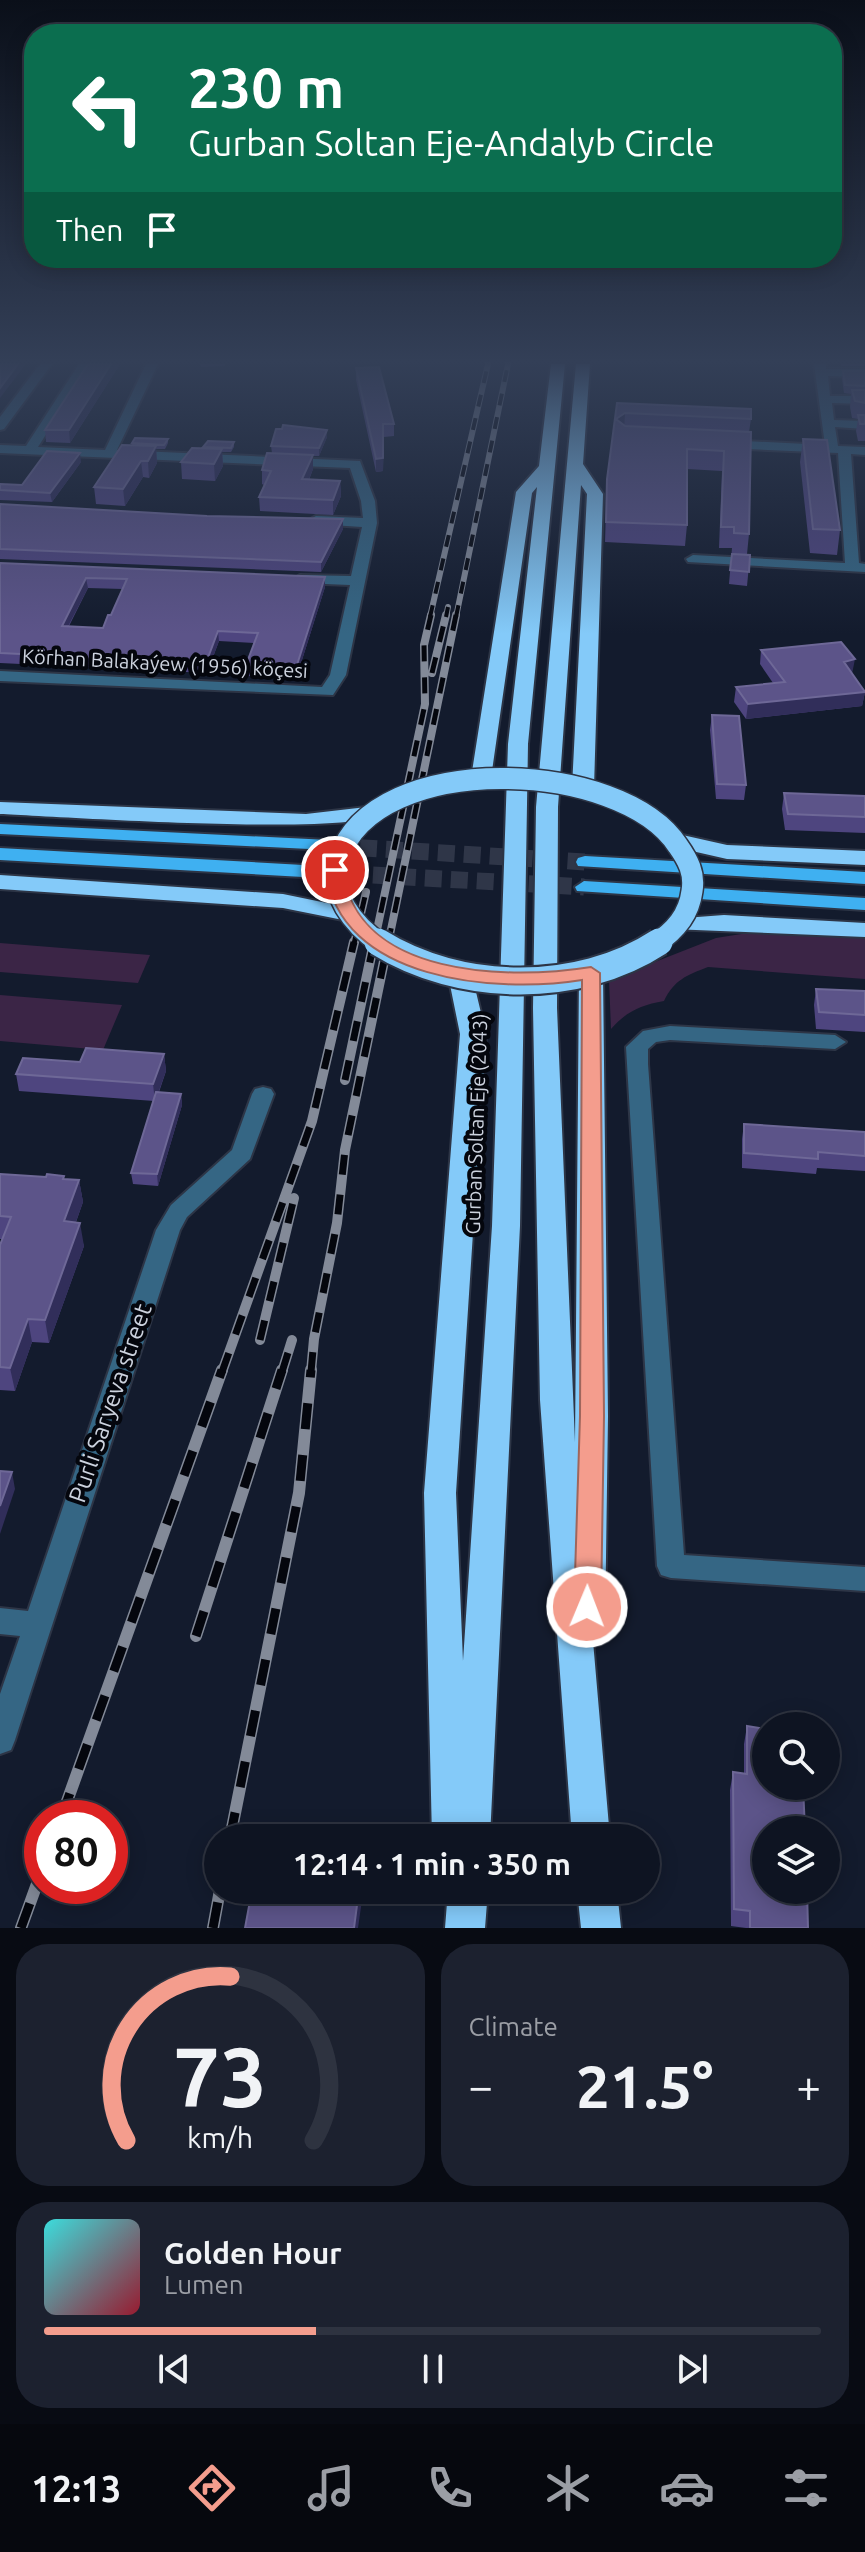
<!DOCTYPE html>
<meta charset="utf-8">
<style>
:root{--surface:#0e1422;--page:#1c212f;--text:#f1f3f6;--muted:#9b9ea5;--line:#2e3340;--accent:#f49d8d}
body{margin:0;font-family:Ubuntu,sans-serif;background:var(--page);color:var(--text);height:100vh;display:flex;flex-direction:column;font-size:30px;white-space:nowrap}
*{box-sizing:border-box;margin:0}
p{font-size:26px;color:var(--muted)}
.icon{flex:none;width:44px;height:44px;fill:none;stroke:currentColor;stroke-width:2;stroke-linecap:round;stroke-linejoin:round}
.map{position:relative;height:1928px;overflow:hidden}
.panel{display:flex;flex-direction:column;gap:16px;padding:16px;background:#080b13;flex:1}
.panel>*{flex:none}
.guide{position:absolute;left:24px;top:24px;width:818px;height:244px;border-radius:32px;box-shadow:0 4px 20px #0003,0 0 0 2px var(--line);background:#0b6e4f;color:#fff;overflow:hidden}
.fabs{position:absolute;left:752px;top:1712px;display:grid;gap:16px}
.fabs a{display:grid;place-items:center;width:88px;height:88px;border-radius:50%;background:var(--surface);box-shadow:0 4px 20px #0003,0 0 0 2px var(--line);font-size:40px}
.speed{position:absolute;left:24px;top:1800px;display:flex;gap:16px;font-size:40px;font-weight:700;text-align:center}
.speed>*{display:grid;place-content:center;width:104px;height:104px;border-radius:50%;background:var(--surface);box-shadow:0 4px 20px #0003,0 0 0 2px var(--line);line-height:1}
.speed .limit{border:12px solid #d22;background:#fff;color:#111}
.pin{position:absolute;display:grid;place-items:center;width:68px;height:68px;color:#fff;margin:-34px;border:4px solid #fff;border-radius:50%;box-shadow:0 2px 8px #0007}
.me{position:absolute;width:88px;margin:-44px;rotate:1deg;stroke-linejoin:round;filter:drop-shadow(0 0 6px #0008)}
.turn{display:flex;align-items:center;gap:28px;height:168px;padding:0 32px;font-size:36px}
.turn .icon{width:104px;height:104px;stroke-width:2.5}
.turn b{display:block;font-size:56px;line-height:68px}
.then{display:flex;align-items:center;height:76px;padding:0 32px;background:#0003;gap:16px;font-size:30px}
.big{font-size:60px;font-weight:600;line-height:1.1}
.panel .widget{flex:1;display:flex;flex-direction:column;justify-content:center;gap:12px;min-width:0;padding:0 28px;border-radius:32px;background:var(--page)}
.panel .dial{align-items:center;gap:0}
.dial svg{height:208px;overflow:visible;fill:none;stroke:var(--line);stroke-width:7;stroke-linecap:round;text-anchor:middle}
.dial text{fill:var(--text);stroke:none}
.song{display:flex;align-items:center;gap:24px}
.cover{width:96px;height:96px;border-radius:12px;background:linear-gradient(135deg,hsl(180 70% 55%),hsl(350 70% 35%))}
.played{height:8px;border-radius:4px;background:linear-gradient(90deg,var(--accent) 35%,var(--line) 35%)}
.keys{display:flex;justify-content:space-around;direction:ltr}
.heat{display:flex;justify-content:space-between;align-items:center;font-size:44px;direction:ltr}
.panel .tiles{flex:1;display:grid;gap:16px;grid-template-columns:1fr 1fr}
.widget:last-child{grid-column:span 2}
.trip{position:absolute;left:204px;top:1824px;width:456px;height:80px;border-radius:40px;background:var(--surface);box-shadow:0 4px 20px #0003,0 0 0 2px var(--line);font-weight:600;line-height:80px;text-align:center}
.dock{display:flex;height:128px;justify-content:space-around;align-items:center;background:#06080e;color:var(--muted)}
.dock .icon{width:56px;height:56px}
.dock .selected{color:var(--accent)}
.dock b{font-size:36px;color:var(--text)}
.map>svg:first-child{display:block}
.green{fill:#3b2546}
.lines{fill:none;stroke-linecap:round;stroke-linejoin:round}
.major-tunnel{stroke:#2f3648;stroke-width:17;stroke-dasharray:17 9;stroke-linecap:butt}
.minor-casing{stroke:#2d3546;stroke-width:4}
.major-casing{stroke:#2d3546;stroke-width:4}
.highway-casing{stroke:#2d3546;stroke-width:4}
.minor{fill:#356684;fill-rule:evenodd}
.major{fill:#3fb0f1;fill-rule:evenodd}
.highway{fill:#84caf9;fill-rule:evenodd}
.rail-far3-casing{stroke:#838a98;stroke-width:6}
.rail-far2-casing{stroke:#838a98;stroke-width:8}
.rail-far1-casing{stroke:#838a98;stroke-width:10}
.rail-casing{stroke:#838a98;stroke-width:12}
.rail-far3{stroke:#04060d;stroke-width:4;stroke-dasharray:12;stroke-linecap:butt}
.rail-far2{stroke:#04060d;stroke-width:5;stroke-dasharray:16;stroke-linecap:butt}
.rail-far1{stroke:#04060d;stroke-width:7;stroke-dasharray:20;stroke-linecap:butt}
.rail{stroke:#04060d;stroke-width:9;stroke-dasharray:26;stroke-linecap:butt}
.highway-bridge-far1-casing{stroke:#2d3546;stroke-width:24;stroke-linecap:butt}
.highway-bridge-casing{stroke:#2d3546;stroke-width:31;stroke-linecap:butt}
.highway-bridge-far1{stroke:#84caf9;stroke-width:21}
.highway-bridge{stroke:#84caf9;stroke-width:27}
.wall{fill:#4e457f;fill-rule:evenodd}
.shaded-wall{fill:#312e5a}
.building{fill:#5c5489;stroke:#6e6897;stroke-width:2;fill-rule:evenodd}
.route{fill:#f49d8d;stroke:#9f665c;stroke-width:2}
.labels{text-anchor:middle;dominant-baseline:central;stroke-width:8;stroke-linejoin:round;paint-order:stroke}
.street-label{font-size:20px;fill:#ccd2de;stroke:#04060d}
.near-street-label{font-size:24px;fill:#ccd2de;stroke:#04060d}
</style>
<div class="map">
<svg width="865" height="1928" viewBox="0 0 865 1928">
<rect width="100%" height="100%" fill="#131b2d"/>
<path class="green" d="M754 932 865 938V979L708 967C687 975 674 980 664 1001 641 1005 627 1011 611 1029L609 980 716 938Z
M0 943 150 955 138 983 0 972Z
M0 995 122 1005 103 1050 0 1041Z"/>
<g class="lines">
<path class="major-tunnel" d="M334 846 585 862
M321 872 584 887"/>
<defs>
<path id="minor" d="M40 364H52L4 429 0 430V417Z
M79 364H91L38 447 105 450 146 364H158L117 450 360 461 375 501 377 523 346 675 333 695 0 681V671L322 687 330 675 350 585 300 583 293 579 300 575 351 576 362 527 316 524 309 520 316 516 363 518 361 501 350 468 0 453V445L26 446Z
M814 364H826V369H865V377L828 376 830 396H865V404L832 403 834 420 865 421V429L835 427 838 446 865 447V455L851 454 859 563 865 564V572L688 562 686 559 693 555 845 563 838 453 725 448 719 444 725 440 825 445Z
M670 1026 835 1035 846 1042 835 1049 670 1040 656 1042 648 1049V1064L684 1555 865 1567V1591L671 1578 661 1575 657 1566 626 1047 643 1031Z
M263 1087 271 1089 274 1094 250 1159 187 1217 180 1230 15 1740 11 1750 0 1754V1694L20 1636 0 1634V1608L28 1611 156 1230 171 1205 232 1150 252 1094 255 1089Z"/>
<path id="major" d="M0 824 329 840 338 845 329 850 0 834Z
M0 848 321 866 330 872 321 878 0 860Z
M585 856 865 872V884L578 866 576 862 578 858Z
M584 881 865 898V910L577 891 575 887Z"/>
<path id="highway" d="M551 364H565L528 744 520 1226 490 1838H432L424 1493 460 1034 448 975 451 970H469L472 975 486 1034 456 1493 463 1661 492 1226 508 744 537 487 532 493 491 778 481 784 471 778 516 492 539 466Z
M576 364H590L583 464 603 494 594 787 583 793 572 787 587 494 581 485 558 807 557 1008 575 1442 579 973 582 968H600L603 973 608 1416 605 1628 599 1639 593 1641 610 1838H572L540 1400 533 1008 536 807Z
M0 802 306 814 375 806 386 812C365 838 51 816 0 814Z
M678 834 727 845 865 851V865L727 859 670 846 667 841Z
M0 875 283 894 356 909 360 914 356 919 348 921 283 908 0 889Z
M724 915 865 923V937L671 929 667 924 671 919Z
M448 1890H488L485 1928H445Z
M577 1890H617L621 1928H581Z"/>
</defs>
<use href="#minor" class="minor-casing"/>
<use href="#major" class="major-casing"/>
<use href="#highway" class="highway-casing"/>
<use href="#minor" class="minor"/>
<use href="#major" class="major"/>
<use href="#highway" class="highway"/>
<defs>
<path id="rail-far3" d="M430 617 488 364
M446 617 448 607
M456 617 508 364"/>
<path id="rail-far2" d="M432 673 446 615
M354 944 366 892
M374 944 425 704 424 645 431 615
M388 944 456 615"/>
<path id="rail-far1" d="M345 1080 374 942
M260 1340 294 1198
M222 1372 312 1121 354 942
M282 1372 292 1340
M311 1372 314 1339 337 1223 345 1150 388 942"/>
<path id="rail" d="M196 1636 282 1370
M61 1818 222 1370
M230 1838 299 1493 311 1370
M21 1928 42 1870
M213 1928 220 1890"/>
</defs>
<use href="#rail-far3" class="rail-far3-casing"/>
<use href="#rail-far2" class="rail-far2-casing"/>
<use href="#rail-far1" class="rail-far1-casing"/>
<use href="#rail" class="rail-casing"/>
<use href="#rail-far3" class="rail-far3"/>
<use href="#rail-far2" class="rail-far2"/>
<use href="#rail-far1" class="rail-far1"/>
<use href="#rail" class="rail"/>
<defs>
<path id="highway-bridge-far1" d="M381 944C353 925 328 894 339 858 375 749 622 759 678 846 688 860 695 873 692 891 689 915 675 931 655 944"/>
<path id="highway-bridge" d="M378 942C460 993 578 995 659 942"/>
</defs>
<use href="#highway-bridge-far1" class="highway-bridge-far1-casing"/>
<use href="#highway-bridge" class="highway-bridge-casing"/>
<use href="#highway-bridge-far1" class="highway-bridge-far1"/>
<use href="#highway-bridge" class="highway-bridge"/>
</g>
<path class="wall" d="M88 364H120L70 443 46 442 45 430Z
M200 364H225V366L201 367Z
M841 364H865V366H841Z
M356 368 394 424V436L384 437 383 471 376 472 356 380Z
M843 371H865V441H858L856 431 858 419 852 418 850 407 851 394 844 393 842 379Z
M617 403 751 419 749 432V534L747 554 750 555 747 586 729 584 732 548H719L722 471 687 469V525L685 546 605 542 607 479Z
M327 437 319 456H313V469L309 480 340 481 341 496 333 515 260 511 259 497 264 485 262 484V470L272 453 271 446Z
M168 439V443L165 449H156L157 463 149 478 143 477 125 506 96 504 94 487 132 445V443Z
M803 439 840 530 837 555 810 553 800 462Z
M234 442V447L231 452H222L223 466 215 481 182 479 181 462 204 448 203 447Z
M81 462 52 502 0 500V484L22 485Z
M0 504 207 516 343 519V529L321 572 0 559Z
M0 563 325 577V587L296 679 247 676 246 665 254 643 219 641 207 673 0 663ZM88 588 123 589 111 615 103 628 69 626Z
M761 650 852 674 865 692 862 706 746 719 734 702 736 687 773 683 760 664Z
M712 715 746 785 744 800 716 799 710 730Z
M784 793 865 796V833L785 830 782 809Z
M816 989 865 991V1032L816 1029 814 1005Z
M164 1054 166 1071 159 1092 181 1094 182 1105 158 1186 133 1184 131 1173 154 1101 19 1091 16 1074 80 1062Z
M744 1124 865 1132V1171L817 1168 816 1174 742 1168V1139Z
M0 1174 79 1180 83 1202 76 1222 84 1246 49 1343 32 1342 15 1391 0 1390V1245L3 1239H0Z
M747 1726 808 1928H746L731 1926 730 1790 733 1772 744 1773V1744Z"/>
<path class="shaded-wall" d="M18 364H26L0 398V388Z
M111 364H120L70 443 69 430Z
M625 413 624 432 616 419Z
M383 424V471L376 472V459Z
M327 430V437L319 456V448Z
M156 446 157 463 149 478 148 461Z
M222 449 223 466 215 481 214 464Z
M80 453 81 462 52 502 50 493Z
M313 455V469L303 494 302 479Z
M141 461 143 477 125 506 123 489Z
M340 481 341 496 333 515V500Z
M343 519V529L321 572V562Z
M325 577V587L296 679V668Z
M86 578 88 588 63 636 62 626Z
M218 631 219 641 207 673 206 663Z
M855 659 852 674 844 662Z
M865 692 862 706 746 719 748 704Z
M164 1054 166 1071 155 1102 153 1084Z
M181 1094 182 1105 158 1186 157 1174Z
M79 1180 83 1202 68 1244 64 1221Z
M80 1223 84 1246 49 1343 45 1320Z
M28 1319 32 1342 15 1391 10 1368Z
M12 1472 15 1489 0 1534V1506Z
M359 1890H362V1900L358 1928H354Z"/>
<path class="building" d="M0 364H18L0 388Z
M88 364H111L69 430H45Z
M379 367 394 424H383V458L376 459 356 368Z
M843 371H865V386L845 385Z
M852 390H865V403L855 401Z
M617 403 751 409V419L625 413 616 419 625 426 751 432 749 534 734 533V527H721L724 451 687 449V525L606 522 607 479Z
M858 415H865V424H860Z
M283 425 327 430 319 448 271 446 276 429H282Z
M135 438 168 439 164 445 132 443Z
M803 439 827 440 840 530 813 529Z
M208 441 234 442 231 448 203 447Z
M122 445 156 446 148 461H141L123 489 94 487Z
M192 448 222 449 214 464 181 462Z
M47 451 80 453 50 493 0 490V484L22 485Z
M267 453 313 455 302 479 340 481 333 500 259 497 271 471 262 470Z
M0 504 207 516 343 519 321 562 0 549Z
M732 554 750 555 749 572 730 570Z
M0 563 325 577 296 668 246 665 258 633 218 631 206 663 0 653ZM86 578 127 579 111 615H108L103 628 62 626Z
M841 642 855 659 844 662 865 692 748 704 736 687 785 682 761 650Z
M712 715 739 716 746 785 717 784Z
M784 793 865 796V817L788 814Z
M816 989 865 991V1015L819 1012Z
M86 1048 164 1054 153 1084 16 1074 23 1058 80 1062Z
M156 1092 181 1094 157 1174 131 1173Z
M744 1124 865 1132V1156L818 1152V1159L744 1153Z
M0 1174 46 1177 47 1174 64 1176 63 1179 79 1180 64 1221 80 1223 45 1320 28 1319 10 1368 0 1367V1245L11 1217 0 1216Z
M0 1471 12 1472 0 1506Z
M747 1726 766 1729V1786H803L805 1830H766V1890H807L808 1928H750V1911L734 1909 733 1772 747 1774Z
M252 1890H359L354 1928H245Z"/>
<linearGradient id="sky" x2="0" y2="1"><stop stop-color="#0a0f19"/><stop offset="0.57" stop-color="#333f57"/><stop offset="1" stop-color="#333f57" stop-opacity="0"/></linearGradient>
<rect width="865" height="634" fill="url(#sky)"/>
<path class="route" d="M335 865 343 870C356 978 510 980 591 967L600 973 604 1416 601 1607 597 1615 587 1619 578 1615 574 1607 580 1416 582 980C497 994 338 981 326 870Z"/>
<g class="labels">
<g class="street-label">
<text transform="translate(165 663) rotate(3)">Körhan Balakaýew (1956) köçesi</text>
<text transform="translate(476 1124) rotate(-88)">Gurban Soltan Eje (2043)</text>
</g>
<g class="near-street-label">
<text transform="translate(110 1403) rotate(-71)">Purli Saryeva street</text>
</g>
</g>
</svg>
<div class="fabs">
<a><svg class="icon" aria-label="search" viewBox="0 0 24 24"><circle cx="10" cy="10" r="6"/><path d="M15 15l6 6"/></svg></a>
<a><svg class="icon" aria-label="layers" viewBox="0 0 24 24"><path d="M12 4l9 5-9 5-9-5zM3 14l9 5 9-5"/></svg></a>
</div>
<div class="speed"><div class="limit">80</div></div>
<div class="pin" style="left:335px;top:870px;background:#d93025"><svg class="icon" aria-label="arrive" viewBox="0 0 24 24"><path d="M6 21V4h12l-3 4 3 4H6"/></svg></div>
<svg class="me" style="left:587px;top:1607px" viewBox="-20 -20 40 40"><circle r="17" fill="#f49d8d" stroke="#fff" stroke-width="3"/><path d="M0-11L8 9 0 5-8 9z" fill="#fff"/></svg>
<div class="trip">12:14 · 1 min · 350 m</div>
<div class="guide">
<div class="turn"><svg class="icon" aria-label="left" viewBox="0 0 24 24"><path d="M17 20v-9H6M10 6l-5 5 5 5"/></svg><div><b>230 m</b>Gurban Soltan Eje-Andalyb Circle</div></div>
<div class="then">Then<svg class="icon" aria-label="arrive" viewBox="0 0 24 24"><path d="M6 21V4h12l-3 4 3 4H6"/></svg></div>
</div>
</div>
<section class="panel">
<div class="tiles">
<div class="widget dial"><svg viewBox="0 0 100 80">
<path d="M14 69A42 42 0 1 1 86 69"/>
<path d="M14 69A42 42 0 0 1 54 6" stroke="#f49d8d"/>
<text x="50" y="56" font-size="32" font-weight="700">73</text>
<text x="50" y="72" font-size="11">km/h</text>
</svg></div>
<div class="widget"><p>Climate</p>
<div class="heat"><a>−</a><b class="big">21.5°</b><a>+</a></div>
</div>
<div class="widget">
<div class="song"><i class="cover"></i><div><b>Golden Hour</b><p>Lumen</p></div></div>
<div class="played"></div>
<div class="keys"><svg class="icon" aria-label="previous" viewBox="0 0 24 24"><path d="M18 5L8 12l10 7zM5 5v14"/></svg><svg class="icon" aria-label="pause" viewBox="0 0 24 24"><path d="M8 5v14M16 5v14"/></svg><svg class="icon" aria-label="next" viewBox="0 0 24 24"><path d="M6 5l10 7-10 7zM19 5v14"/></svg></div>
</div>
</div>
</section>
<nav class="dock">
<b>12:13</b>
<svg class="icon selected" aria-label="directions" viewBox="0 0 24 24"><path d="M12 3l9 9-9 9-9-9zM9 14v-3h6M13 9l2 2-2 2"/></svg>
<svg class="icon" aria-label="music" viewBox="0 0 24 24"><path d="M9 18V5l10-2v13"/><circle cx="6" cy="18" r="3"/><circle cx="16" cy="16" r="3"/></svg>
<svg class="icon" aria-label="phone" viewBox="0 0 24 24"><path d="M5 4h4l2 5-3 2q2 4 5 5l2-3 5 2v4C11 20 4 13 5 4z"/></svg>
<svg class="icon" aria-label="climate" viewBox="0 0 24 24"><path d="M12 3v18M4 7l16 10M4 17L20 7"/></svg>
<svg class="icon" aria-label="car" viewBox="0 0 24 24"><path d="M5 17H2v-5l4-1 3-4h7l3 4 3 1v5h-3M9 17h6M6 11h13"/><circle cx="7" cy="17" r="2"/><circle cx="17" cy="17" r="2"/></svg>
<svg class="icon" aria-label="filters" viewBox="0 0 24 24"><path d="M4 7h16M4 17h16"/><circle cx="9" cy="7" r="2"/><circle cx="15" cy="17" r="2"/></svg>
</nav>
